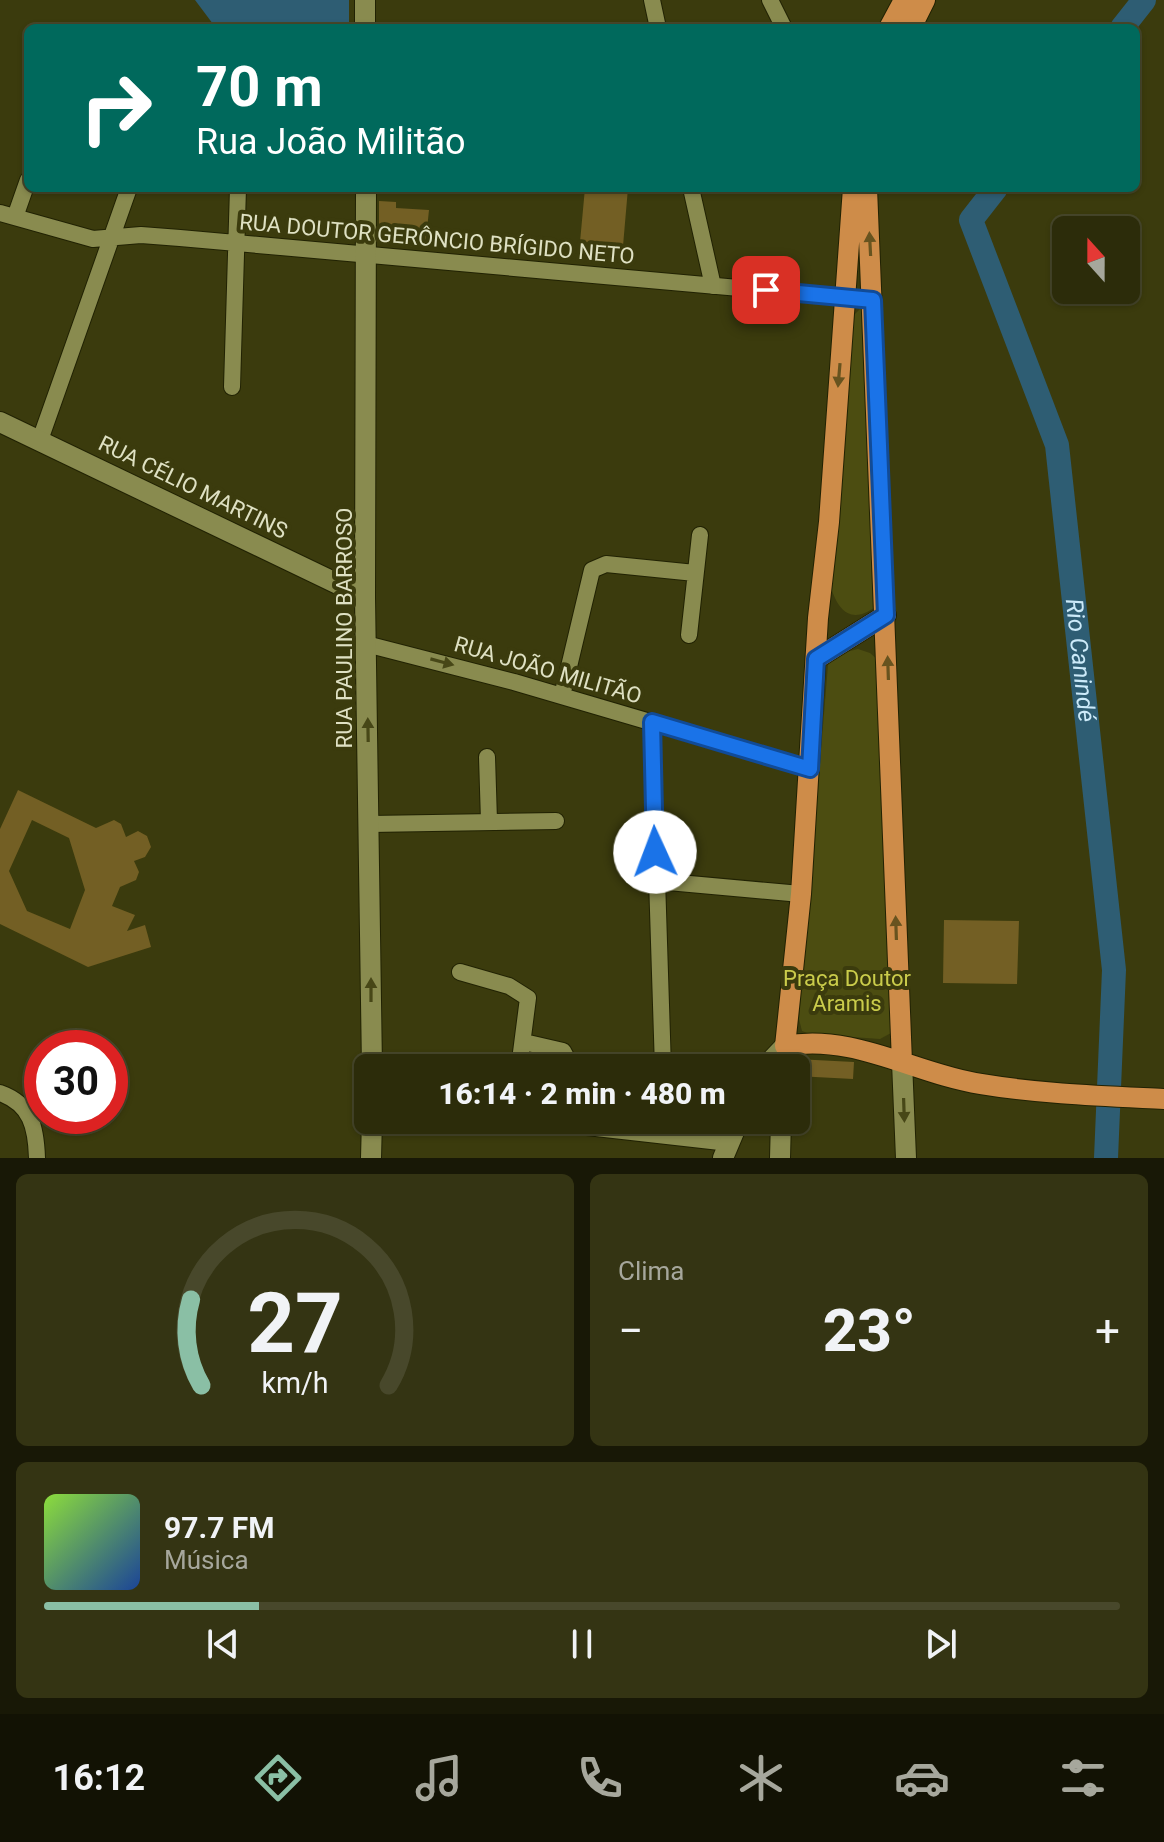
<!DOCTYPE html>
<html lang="pt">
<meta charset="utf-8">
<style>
:root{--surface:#2c2c0a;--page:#343413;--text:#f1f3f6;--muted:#a6a79c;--line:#48482b;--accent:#8abfa5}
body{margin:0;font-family:Roboto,sans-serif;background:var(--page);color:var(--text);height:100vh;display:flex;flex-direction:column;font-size:30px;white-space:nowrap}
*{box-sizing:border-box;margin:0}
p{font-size:26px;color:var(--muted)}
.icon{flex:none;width:44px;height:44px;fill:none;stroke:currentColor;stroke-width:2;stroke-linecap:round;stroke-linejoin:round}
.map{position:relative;height:1158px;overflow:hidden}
.sheet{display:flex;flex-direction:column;gap:16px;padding:16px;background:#181806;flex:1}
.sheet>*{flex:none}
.hud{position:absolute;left:24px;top:24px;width:1116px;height:168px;border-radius:12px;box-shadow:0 2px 6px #0004,0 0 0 2px var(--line);background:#00695c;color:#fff;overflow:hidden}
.needle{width:52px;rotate:339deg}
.buttons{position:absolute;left:1052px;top:216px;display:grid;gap:16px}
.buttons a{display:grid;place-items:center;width:88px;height:88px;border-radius:12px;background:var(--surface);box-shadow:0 2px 6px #0004,0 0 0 2px var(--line);font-size:40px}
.speed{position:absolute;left:24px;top:1030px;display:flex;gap:16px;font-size:40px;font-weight:700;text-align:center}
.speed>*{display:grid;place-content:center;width:104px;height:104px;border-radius:50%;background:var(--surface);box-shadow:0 2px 6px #0004,0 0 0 2px var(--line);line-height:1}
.speed .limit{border:12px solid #d22;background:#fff;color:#111}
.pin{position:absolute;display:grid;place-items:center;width:68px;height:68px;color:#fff;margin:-34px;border-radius:16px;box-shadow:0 4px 12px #0006}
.me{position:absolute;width:88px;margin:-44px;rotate:358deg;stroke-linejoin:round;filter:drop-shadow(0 0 6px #0008)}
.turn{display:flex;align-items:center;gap:28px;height:168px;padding:0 40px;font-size:36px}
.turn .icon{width:104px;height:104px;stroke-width:2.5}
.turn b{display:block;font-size:56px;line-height:68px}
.big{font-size:60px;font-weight:800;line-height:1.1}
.sheet .card{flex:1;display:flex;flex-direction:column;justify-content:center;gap:12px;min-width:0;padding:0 28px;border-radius:12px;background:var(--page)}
.sheet .dial{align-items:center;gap:0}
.dial svg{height:208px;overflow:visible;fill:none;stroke:var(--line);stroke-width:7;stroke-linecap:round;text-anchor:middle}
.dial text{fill:var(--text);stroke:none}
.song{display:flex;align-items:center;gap:24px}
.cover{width:96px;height:96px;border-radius:12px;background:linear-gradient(135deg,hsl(90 70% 55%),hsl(220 70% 35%))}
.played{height:8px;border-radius:4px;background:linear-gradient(90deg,var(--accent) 20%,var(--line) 20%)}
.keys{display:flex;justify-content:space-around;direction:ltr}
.heat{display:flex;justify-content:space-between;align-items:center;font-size:44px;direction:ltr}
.sheet .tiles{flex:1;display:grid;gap:16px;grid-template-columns:1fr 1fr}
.card:last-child{grid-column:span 2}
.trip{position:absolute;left:354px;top:1054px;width:456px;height:80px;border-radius:12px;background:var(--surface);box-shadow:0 2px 6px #0004,0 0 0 2px var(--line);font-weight:800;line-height:80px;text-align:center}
.tabs{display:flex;height:128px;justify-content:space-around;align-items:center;background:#121204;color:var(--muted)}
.tabs .icon{width:56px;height:56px}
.tabs .active{color:var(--accent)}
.tabs b{font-size:36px;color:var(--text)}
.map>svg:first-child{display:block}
.green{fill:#4c4d11}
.water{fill:#2e5d73}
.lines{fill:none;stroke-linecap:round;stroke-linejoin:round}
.river{stroke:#2e5d73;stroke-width:24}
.building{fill:#735f24;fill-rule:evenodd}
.street-casing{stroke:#212203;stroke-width:18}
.secondary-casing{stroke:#212203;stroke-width:22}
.primary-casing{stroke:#212203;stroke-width:22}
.street{stroke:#898b4f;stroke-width:16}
.secondary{stroke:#898b4f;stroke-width:20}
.primary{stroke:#ce8c49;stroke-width:20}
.oneway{fill:#67531f}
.oneway2{fill:#474717}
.route-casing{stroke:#114b97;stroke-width:20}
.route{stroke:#1a73e8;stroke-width:14}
.labels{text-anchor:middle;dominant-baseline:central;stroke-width:8;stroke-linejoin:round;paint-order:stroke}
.street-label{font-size:22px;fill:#dfe1c3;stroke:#3b3b0d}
.park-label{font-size:22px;fill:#cacc4b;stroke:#3b3b0d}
.water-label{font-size:24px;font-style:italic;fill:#cceaf9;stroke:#3b3b0d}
</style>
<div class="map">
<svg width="1164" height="1158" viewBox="0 0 1164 1158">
<rect width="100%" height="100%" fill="#3b3b0d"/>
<path class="green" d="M862 307 875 607C852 624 839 612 831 588L854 315Z
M858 649 870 653 880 662 891 1033 880 1039 810 1034 802 1031 799 1019 828 665 834 655Z"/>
<path class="water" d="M195 0H349V28H216Z"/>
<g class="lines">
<g class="river">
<path d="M1122 28 1144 0"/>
<path id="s1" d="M996 188 971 220 1057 445 1114 970 1106 1158"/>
</g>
</g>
<path class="building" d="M585 188H628L623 246 580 242Z
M379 201 396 202V208L429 210 425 248 379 244Z
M18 790 96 828 114 820 121 824 126 837 138 831 147 836 151 847 145 857 134 861 139 872 136 880 120 887 112 906 135 915 127 931 145 925 151 947 88 967 0 924V829ZM32 820 69 838 85 890 70 929 27 911 9 871Z
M944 920 1019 921 1017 984 943 983Z
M796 1059 854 1062 853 1079 796 1076Z"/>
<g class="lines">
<defs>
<path id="street" d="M652 0 658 28
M770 0 784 28
M691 188 713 286
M0 213 93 239 141 235 180 238 873 300
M15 217 28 180
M232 387 238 188
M40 440 129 188
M689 635 700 535
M366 644 514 682 810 769
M562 696 592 570 606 564 695 573
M652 722 663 1068
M487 757 489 821
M370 824 556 821
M657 881 801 894
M460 972 509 986 528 998 519 1068
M524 1042 563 1051 572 1068
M0 1093C31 1104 36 1127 37 1158
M525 1120 729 1143
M660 1120 736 1128"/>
<path id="secondary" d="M365 28V0
M366 188 365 597 372 1068
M0 422 365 597
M902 1062 906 1158
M764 1068 785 1046
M371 1158 372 1120
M723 1158 739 1120
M780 1158 781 1120"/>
<path id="primary" d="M889 28 904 0
M911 28 925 0
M853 188 829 522 818 618 801 894 785 1046C854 1033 915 1074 981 1084 1041 1094 1103 1096 1164 1099
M867 188 902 1062
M816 659 886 615"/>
</defs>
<use href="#street" class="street-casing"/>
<use href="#secondary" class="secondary-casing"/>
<use href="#primary" class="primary-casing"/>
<use href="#street" class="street"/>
<use href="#secondary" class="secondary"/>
<use href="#primary" class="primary"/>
</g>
<defs><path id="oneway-solid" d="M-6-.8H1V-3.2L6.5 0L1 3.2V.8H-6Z" transform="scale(2)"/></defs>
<g class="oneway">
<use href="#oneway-solid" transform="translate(870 244) rotate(-93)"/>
<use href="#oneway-solid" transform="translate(839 375) rotate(95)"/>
<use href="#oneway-solid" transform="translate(888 668) rotate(-92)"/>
<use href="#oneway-solid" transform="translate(896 928) rotate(-92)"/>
</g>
<g class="oneway2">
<use href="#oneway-solid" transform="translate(442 662) rotate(15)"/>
<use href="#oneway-solid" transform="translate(368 730) rotate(-91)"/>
<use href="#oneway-solid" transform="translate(371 990) rotate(-90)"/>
<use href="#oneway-solid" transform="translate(904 1110) rotate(88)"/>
</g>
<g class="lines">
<defs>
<path id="route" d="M655 852 652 722 810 769 816 659 886 615 873 300 766 290"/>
</defs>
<use href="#route" class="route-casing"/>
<use href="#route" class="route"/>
</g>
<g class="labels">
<g class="street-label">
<text transform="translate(437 239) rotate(5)">RUA DOUTOR GERÔNCIO BRÍGIDO NETO</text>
<text transform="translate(193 487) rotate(26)">RUA CÉLIO MARTINS</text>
<text transform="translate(344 628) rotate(-90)">RUA PAULINO BARROSO</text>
<text transform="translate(548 670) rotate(16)">RUA JOÃO MILITÃO</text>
</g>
<g class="park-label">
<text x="847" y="978">Praça Doutor<tspan x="847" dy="25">Aramis</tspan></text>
</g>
<g class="water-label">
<text stroke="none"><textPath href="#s1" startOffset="498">Rio Canindé</textPath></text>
</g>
</g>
</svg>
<div class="buttons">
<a><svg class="needle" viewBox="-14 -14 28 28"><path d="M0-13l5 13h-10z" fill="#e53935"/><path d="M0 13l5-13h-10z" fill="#a6a79c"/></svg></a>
</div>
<div class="speed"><div class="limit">30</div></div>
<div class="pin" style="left:766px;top:290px;background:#d93025"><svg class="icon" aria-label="arrive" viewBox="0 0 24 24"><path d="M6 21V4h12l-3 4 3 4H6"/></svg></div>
<svg class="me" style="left:655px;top:852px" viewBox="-20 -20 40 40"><circle r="19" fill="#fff"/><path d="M0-13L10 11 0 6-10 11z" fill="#1a73e8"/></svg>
<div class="trip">16:14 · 2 min · 480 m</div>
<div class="hud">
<div class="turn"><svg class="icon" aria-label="right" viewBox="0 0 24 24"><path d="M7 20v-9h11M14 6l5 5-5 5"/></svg><div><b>70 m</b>Rua João Militão</div></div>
</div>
</div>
<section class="sheet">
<div class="tiles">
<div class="card dial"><svg viewBox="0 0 100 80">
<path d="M14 69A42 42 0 1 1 86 69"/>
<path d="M14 69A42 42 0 0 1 10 36" stroke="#8abfa5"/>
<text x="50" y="56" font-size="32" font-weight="700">27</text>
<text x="50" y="72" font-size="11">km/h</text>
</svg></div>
<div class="card"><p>Clima</p>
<div class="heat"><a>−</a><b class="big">23°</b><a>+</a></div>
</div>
<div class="card">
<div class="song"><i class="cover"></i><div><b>97.7 FM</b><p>Música</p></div></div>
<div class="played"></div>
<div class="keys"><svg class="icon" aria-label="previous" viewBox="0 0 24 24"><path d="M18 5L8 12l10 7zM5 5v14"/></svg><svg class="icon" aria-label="pause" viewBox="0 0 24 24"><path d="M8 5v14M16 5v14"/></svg><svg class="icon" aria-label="next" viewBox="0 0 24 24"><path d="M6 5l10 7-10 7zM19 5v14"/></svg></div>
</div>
</div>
</section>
<nav class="tabs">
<b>16:12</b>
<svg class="icon active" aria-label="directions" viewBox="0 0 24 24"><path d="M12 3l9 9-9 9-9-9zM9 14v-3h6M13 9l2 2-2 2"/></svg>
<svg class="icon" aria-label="music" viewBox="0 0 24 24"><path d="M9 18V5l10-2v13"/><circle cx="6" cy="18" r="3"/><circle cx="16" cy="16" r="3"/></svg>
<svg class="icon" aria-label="phone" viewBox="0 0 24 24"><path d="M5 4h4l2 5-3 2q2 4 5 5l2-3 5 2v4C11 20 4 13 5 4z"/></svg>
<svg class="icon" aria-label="climate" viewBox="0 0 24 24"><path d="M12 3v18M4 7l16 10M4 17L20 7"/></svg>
<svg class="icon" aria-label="car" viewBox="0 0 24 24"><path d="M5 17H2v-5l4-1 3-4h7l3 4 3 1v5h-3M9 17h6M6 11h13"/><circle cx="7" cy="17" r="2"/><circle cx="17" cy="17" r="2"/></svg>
<svg class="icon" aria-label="filters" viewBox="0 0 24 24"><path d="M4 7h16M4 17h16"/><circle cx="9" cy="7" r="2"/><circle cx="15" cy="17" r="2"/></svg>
</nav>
